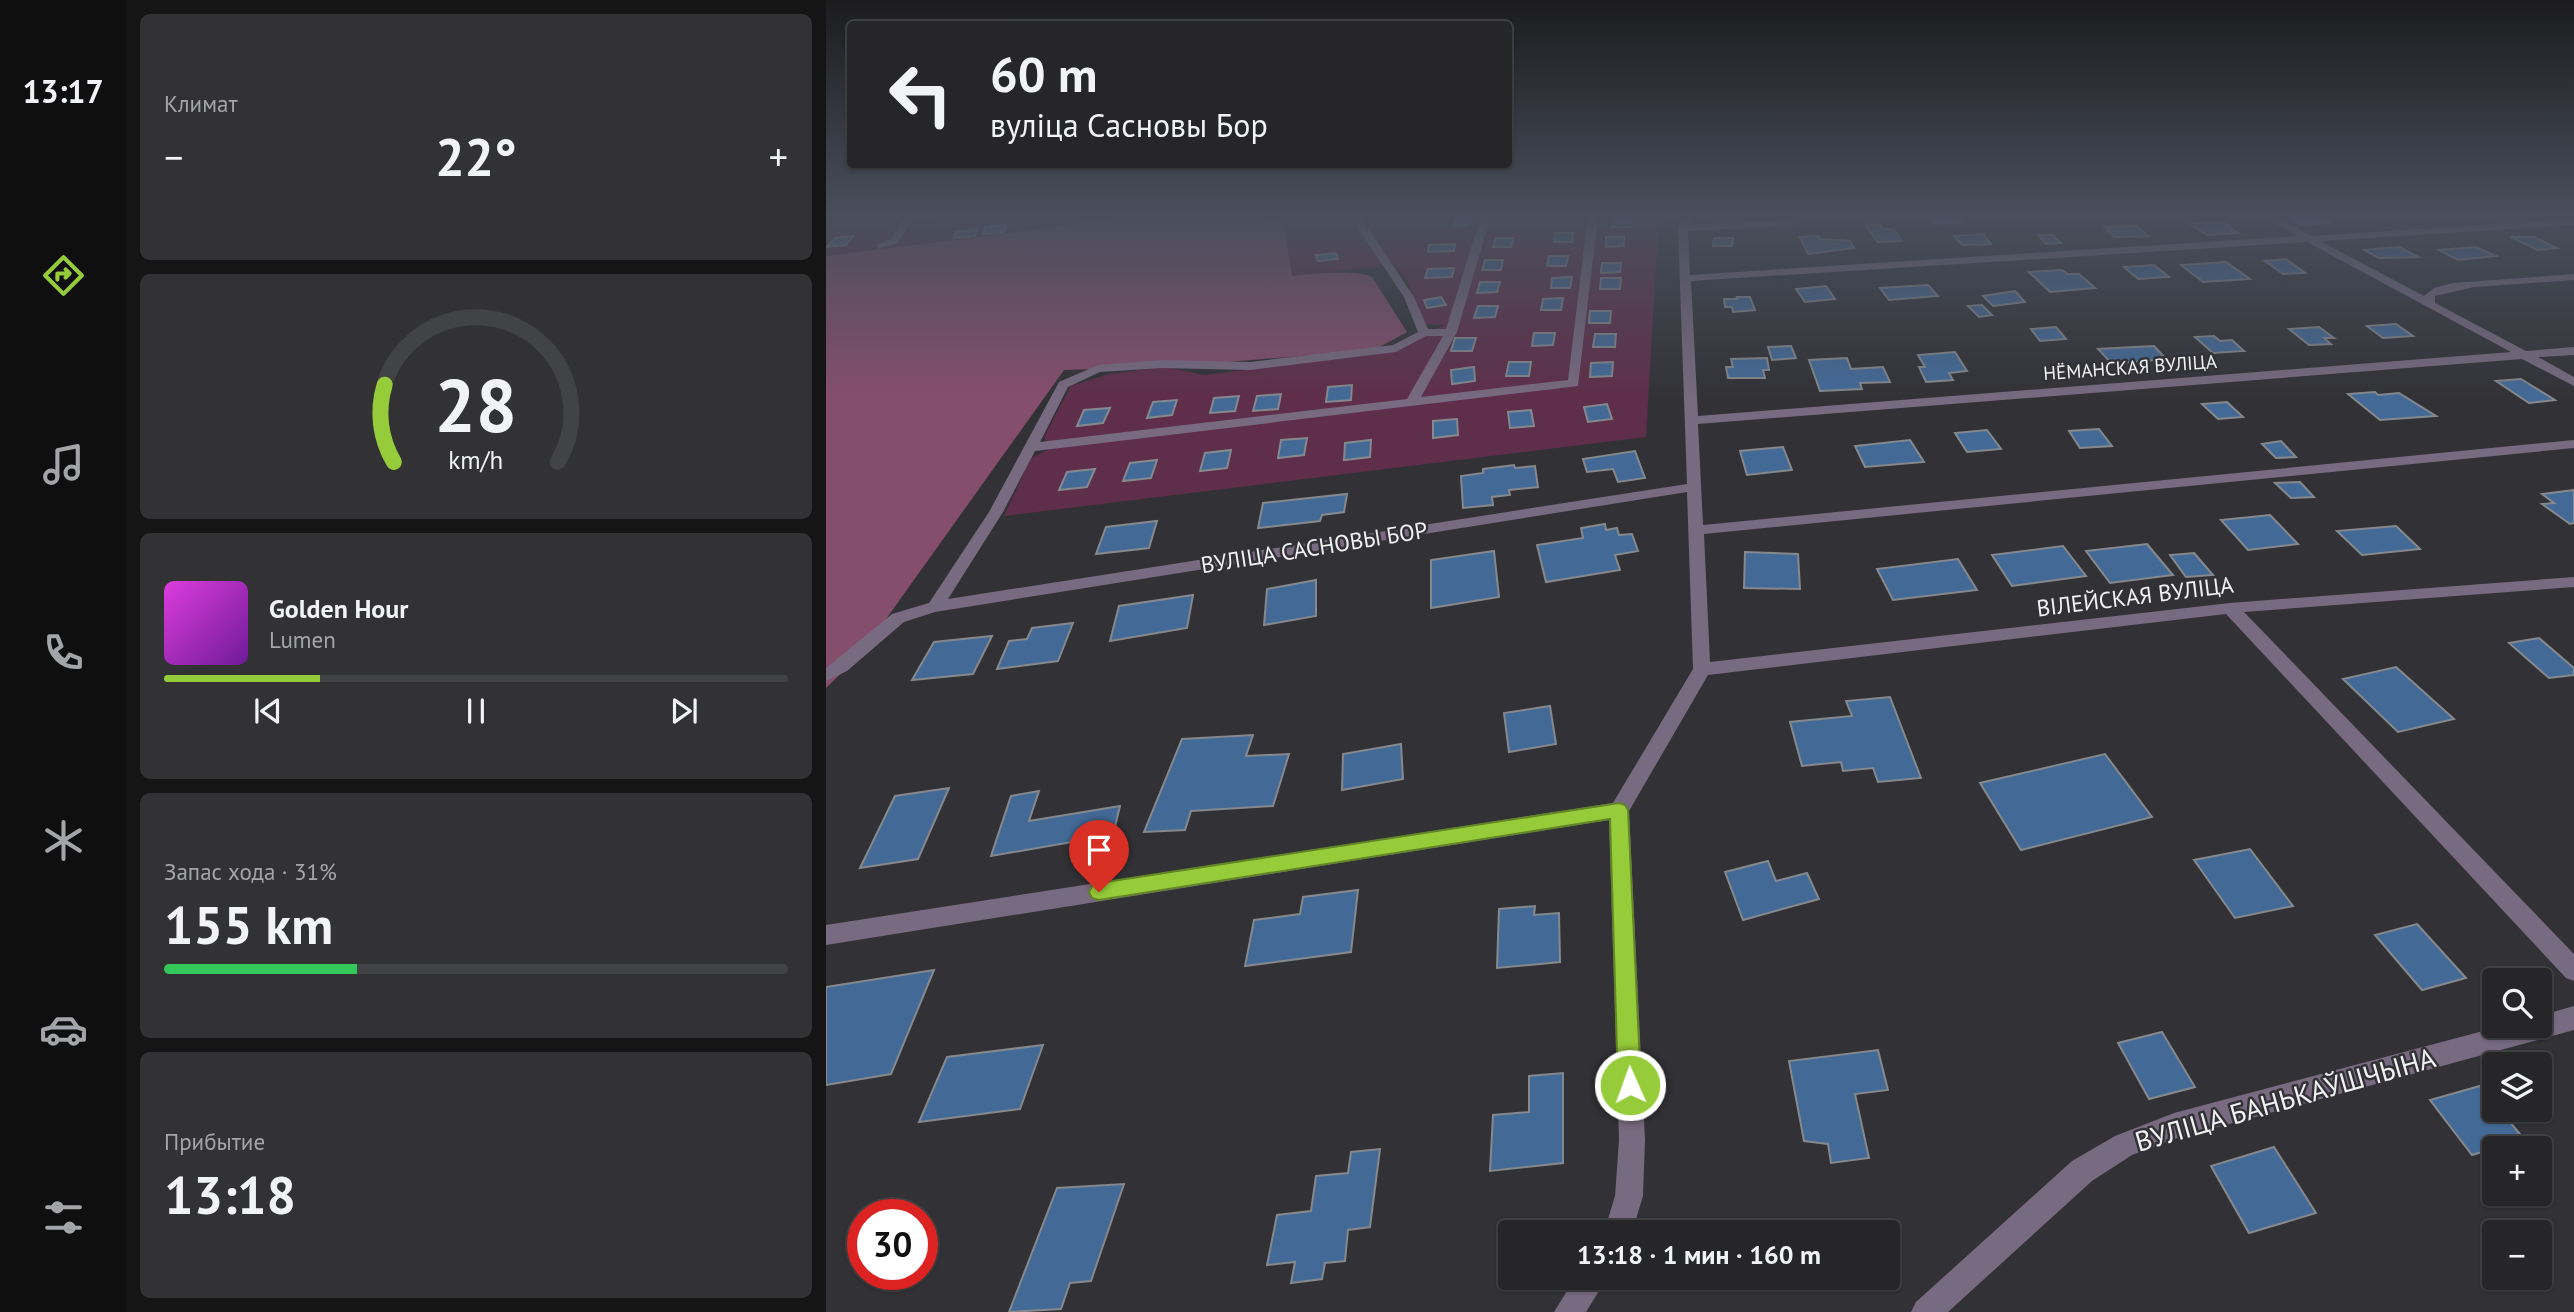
<!DOCTYPE html>
<html lang="ru">
<meta charset="utf-8">
<style>
:root{--surface:#262628;--page:#323234;--text:#f1f3f6;--muted:#a4a5a8;--line:#424345;--accent:#96cc3a}
body{margin:0;font-family:"PT Sans",sans-serif;background:var(--page);color:var(--text);height:100vh;display:flex;flex-direction:column;font-size:26px;white-space:nowrap}
*{box-sizing:border-box;margin:0}
p{font-size:23px;color:var(--muted)}
.icon{flex:none;width:38px;height:38px;fill:none;stroke:currentColor;stroke-width:2;stroke-linecap:round;stroke-linejoin:round}
.map{position:relative;flex:1;overflow:hidden}
.panel{display:flex;flex-direction:column;gap:14px;padding:14px;background:#151516;width:700px}
.panel>*{flex:none}
.guide{position:absolute;left:21px;top:21px;width:665px;height:147px;border-radius:7px;box-shadow:0 2px 5px #0004,0 0 0 2px var(--line);background:#262628;color:var(--text);overflow:hidden}
.buttons{position:absolute;left:1656px;top:968px;display:grid;gap:14px}
.buttons a{display:grid;place-items:center;width:70px;height:70px;border-radius:7px;background:var(--surface);box-shadow:0 2px 5px #0004,0 0 0 2px var(--line);font-size:35px}
.speed{position:absolute;left:21px;top:1199px;display:flex;gap:14px;font-size:35px;font-weight:700;text-align:center}
.speed>*{display:grid;place-content:center;width:91px;height:91px;border-radius:50%;background:var(--surface);box-shadow:0 2px 5px #0004,0 0 0 2px var(--line);line-height:1}
.speed .limit{border:10px solid #d22;background:#fff;color:#111}
.pin{position:absolute;display:grid;place-items:center;width:60px;height:60px;color:#fff;margin:-72px -30px;border-radius:50% 50% 50% 0;rotate:-45deg;box-shadow:0 0 7px #0007}
.pin .icon{rotate:45deg}
.me{position:absolute;width:77px;margin:-38px;rotate:358deg;stroke-linejoin:round;filter:drop-shadow(0 0 5px #0008)}
.turn{display:flex;align-items:center;gap:24px;height:147px;padding:0 28px;font-size:32px}
.turn .icon{width:91px;height:91px;stroke-width:2.5}
.turn b{display:block;font-size:49px;line-height:60px}
.big{font-size:52px;font-weight:800;line-height:1.1}
.panel .card{flex:1;display:flex;flex-direction:column;justify-content:center;gap:10px;min-width:0;padding:0 24px;border-radius:10px;background:var(--page)}
.panel .dial{align-items:center;gap:0}
.dial svg{height:182px;overflow:visible;fill:none;stroke:var(--line);stroke-width:7;stroke-linecap:round;text-anchor:middle}
.dial text{fill:var(--text);stroke:none}
.song{display:flex;align-items:center;gap:21px}
.cover{width:84px;height:84px;border-radius:10px;background:linear-gradient(135deg,hsl(300 70% 55%),hsl(280 70% 35%))}
.played{height:7px;border-radius:4px;background:linear-gradient(90deg,var(--accent) 25%,var(--line) 25%)}
.keys{display:flex;justify-content:space-around;direction:ltr}
.heat{display:flex;justify-content:space-between;align-items:center;font-size:38px;direction:ltr}
.charge{height:10px;border-radius:5px;background:linear-gradient(90deg,#34c759 31%,var(--line) 0)}
.trip{position:absolute;left:672px;top:1220px;width:402px;height:70px;border-radius:7px;background:var(--surface);box-shadow:0 2px 5px #0004,0 0 0 2px var(--line);font-weight:800;line-height:70px;text-align:center}
main{display:flex;flex:1;min-height:0}
.tabs{display:flex;flex-direction:column;width:126px;justify-content:space-around;align-items:center;background:#0f0f10;color:var(--muted)}
.tabs .icon{width:49px;height:49px}
.tabs .on{color:var(--accent)}
.tabs b{font-size:32px;color:var(--text)}
.map>svg:first-child{display:block}
.green{fill:#5f2e4a}
.forest{fill:#854e6c}
.building{fill:#436a97;stroke:#85888c;stroke-width:2}
.lines{fill:none;stroke-linecap:round;stroke-linejoin:round}
.minor{fill:#786a80;fill-rule:evenodd}
.route{fill:#96cc3a;stroke:#628526;stroke-width:2}
.labels{text-anchor:middle;dominant-baseline:central;stroke-width:5;stroke-linejoin:round;paint-order:stroke}
.far-street-label{font-size:19px;fill:#f0f1f3;stroke:#323236}
.street-label{font-size:23px;fill:#f0f1f3;stroke:#323236}
.near-street-label{font-size:28px;fill:#f0f1f3;stroke:#323236}
</style>
<main>
<nav class="tabs">
<b>13:17</b>
<svg class="icon on" aria-label="directions" viewBox="0 0 24 24"><path d="M12 3l9 9-9 9-9-9zM9 14v-3h6M13 9l2 2-2 2"/></svg>
<svg class="icon" aria-label="music" viewBox="0 0 24 24"><path d="M9 18V5l10-2v13"/><circle cx="6" cy="18" r="3"/><circle cx="16" cy="16" r="3"/></svg>
<svg class="icon" aria-label="phone" viewBox="0 0 24 24"><path d="M5 4h4l2 5-3 2q2 4 5 5l2-3 5 2v4C11 20 4 13 5 4z"/></svg>
<svg class="icon" aria-label="climate" viewBox="0 0 24 24"><path d="M12 3v18M4 7l16 10M4 17L20 7"/></svg>
<svg class="icon" aria-label="car" viewBox="0 0 24 24"><path d="M5 17H2v-5l4-1 3-4h7l3 4 3 1v5h-3M9 17h6M6 11h13"/><circle cx="7" cy="17" r="2"/><circle cx="17" cy="17" r="2"/></svg>
<svg class="icon" aria-label="filters" viewBox="0 0 24 24"><path d="M4 7h16M4 17h16"/><circle cx="9" cy="7" r="2"/><circle cx="15" cy="17" r="2"/></svg>
</nav>
<section class="panel">
<div class="card"><p>Климат</p>
<div class="heat"><a>−</a><b class="big">22°</b><a>+</a></div>
</div>
<div class="card dial"><svg viewBox="0 0 100 80">
<path d="M14 69A42 42 0 1 1 86 69"/>
<path d="M14 69A42 42 0 0 1 10 35" stroke="#96cc3a"/>
<text x="50" y="56" font-size="32" font-weight="700">28</text>
<text x="50" y="72" font-size="11">km/h</text>
</svg></div>
<div class="card">
<div class="song"><i class="cover"></i><div><b>Golden Hour</b><p>Lumen</p></div></div>
<div class="played"></div>
<div class="keys"><svg class="icon" aria-label="previous" viewBox="0 0 24 24"><path d="M18 5L8 12l10 7zM5 5v14"/></svg><svg class="icon" aria-label="pause" viewBox="0 0 24 24"><path d="M8 5v14M16 5v14"/></svg><svg class="icon" aria-label="next" viewBox="0 0 24 24"><path d="M6 5l10 7-10 7zM19 5v14"/></svg></div>
</div>
<div class="card"><p>Запас хода · 31%</p><b class="big">155 km</b><div class="charge"></div></div>
<div class="card"><p>Прибытие</p><b class="big">13:18</b></div>
</section>
<div class="map">
<svg width="1748" height="1312" viewBox="0 0 1748 1312">
<rect width="100%" height="100%" fill="#323236"/>
<path class="green" d="M1 215H291L231 227 0 256Z
M442 215H833L820 437 178 516 205 458 223 449 218 437 245 386 283 374 340 367 378 375 568 352 618 325 599 324 581 280 569 265 466 276 458 225Z"/>
<path class="forest" d="M291 215H442L458 225 466 276C489 274 526 269 546 277L581 332 548 350 340 367 238 370 35 654 0 688V256L231 227Z"/>
<path class="building" d="M646 215 643 225 627 226 630 216Z
M1132 215 1138 222 1108 224 1101 217Z
M1459 215H1490L1503 223 1475 225Z
M787 219H804V227H786Z
M1383 222 1398 223 1412 233 1381 235 1365 224Z
M1053 224 1057 229H1067L1076 241 1052 242 1039 225Z
M180 225 178 232 157 234 159 227Z
M1311 226 1322 236 1288 237 1278 227Z
M151 229 149 236 128 238 130 232Z
M729 233H747L746 242H728Z
M1157 234 1165 244 1136 245 1128 236Z
M1212 235H1226L1235 243 1220 244Z
M27 236 20 245 1 247 9 238Z
M993 236 994 239 1024 241 1028 248 982 254 974 237Z
M780 237H798V246L780 247Z
M1685 237H1708L1731 248 1711 250Z
M670 238H688L685 247H667Z
M888 238H907L906 246H887Z
M629 244 628 251 602 252 603 245Z
M1573 247 1592 257 1553 258 1538 250Z
M1650 247 1670 256 1632 260 1613 250Z
M510 253 512 259 492 261 490 255Z
M723 256H742L740 266H721Z
M1460 259 1479 273 1457 274 1439 261Z
M659 260H677L675 270H656Z
M1400 262 1424 279 1377 282 1355 265Z
M776 263H795L794 272 775 273Z
M1328 265 1343 277 1312 279 1298 267Z
M628 268 626 277 599 278 602 269Z
M1236 270 1242 274H1253L1269 288 1224 292 1203 272Z
M746 277 744 288H725L726 278Z
M775 278H795L794 289H774Z
M654 282H674L671 292 651 293Z
M1102 285 1112 296 1063 300 1054 288Z
M1000 286 1009 299 979 302 970 289Z
M1189 291 1199 302 1167 306 1157 296Z
M615 297 620 305 601 308 598 300Z
M911 297H924L929 310 907 312 906 307H899L898 299H912Z
M737 298 735 310H715L717 299Z
M1156 305 1166 315 1153 317 1142 306Z
M652 306H672L669 317 648 318Z
M764 311H785L784 323H763Z
M1570 324 1587 336 1557 338 1541 326Z
M1230 327 1240 339 1214 341 1205 329Z
M1493 327 1508 338H1498L1505 344 1483 345 1463 329Z
M708 333H729L727 345 706 346Z
M769 334H790L789 347H767Z
M1388 336 1394 341 1406 340 1418 351 1387 353 1369 337Z
M629 338H650L646 351H625Z
M965 346 970 358 946 360 942 347Z
M1328 346 1340 359 1286 364 1272 349Z
M1129 352 1141 371 1123 373 1127 380 1100 382 1093 367H1099L1092 355Z
M941 358 943 370H937L939 378H902L900 367H907L905 359Z
M1021 358 1025 369 1057 367 1064 382 1034 383 1036 389 994 391 983 360Z
M683 362H705L703 376H680Z
M787 362 786 376 764 377 765 363Z
M648 367 649 381 626 384 625 370Z
M1695 379 1729 400 1703 403 1670 381Z
M526 385 525 400 500 402 502 387Z
M1549 392 1552 395 1573 393 1610 416 1554 420 1522 394Z
M455 394 452 409 427 411 431 396Z
M413 396 409 411 384 413 388 398Z
M351 400 346 415 321 418 327 402Z
M1401 402 1417 417 1392 419 1376 404Z
M781 404 786 419 762 422 758 407Z
M284 408 277 423 251 426 258 410Z
M705 410 708 426 684 428 682 412Z
M631 419 632 435 607 438V421Z
M1273 429 1286 446 1254 448 1243 431Z
M1161 430 1175 449 1141 452 1129 433Z
M481 438 478 455 452 458 455 440Z
M545 440 544 457 518 460 519 443Z
M1084 440 1098 462 1039 467 1029 446Z
M1455 441 1470 457 1450 458 1436 444Z
M957 447 966 470 921 475 914 451Z
M405 450 401 468 374 471 379 453Z
M809 451 819 478 792 482 787 469 761 472 757 459Z
M331 460 325 478 297 481 304 463Z
M688 465 689 468 709 466 712 487 683 490 684 495 666 497 667 505 637 508 635 476 657 473V469Z
M269 469 261 487 233 490 241 472Z
M1474 482 1488 497 1465 498 1449 483Z
M1748 490V523L1744 524 1716 504 1728 503 1716 494Z
M521 494 518 512 496 515 494 521 432 528 437 503Z
M1444 515 1472 544 1422 550 1395 520Z
M331 521 323 548 270 554 280 527Z
M779 524 780 530 791 528 793 535 806 534 812 551 789 555 794 570 720 582 711 545 757 538 755 528Z
M1570 526 1594 549 1536 555 1511 531Z
M1321 544 1347 575 1284 583 1260 551Z
M1237 546 1260 576 1186 586 1166 555Z
M668 551 673 597 605 608V560Z
M919 552 972 554 974 589 918 588Z
M1368 553 1387 575 1360 577 1344 555Z
M1132 559 1151 590 1067 600 1051 569Z
M490 580V616L438 625 441 589Z
M367 595 361 628 284 641 293 606Z
M247 623 232 661 171 669 183 641 201 639 206 628Z
M166 636 147 674 86 680 108 642Z
M1713 638 1748 668V675L1723 678 1683 643Z
M1570 667 1628 719 1572 732 1517 679Z
M1064 697 1095 778 1052 782 1047 768 1017 771 1015 762 976 766 964 722 1026 716 1020 701Z
M724 706 730 744 683 752 678 713Z
M427 735 420 756 463 754 447 806 365 811 359 830 318 832 356 739Z
M575 744 577 779 516 790 517 754Z
M1279 754 1326 817 1195 850 1154 783Z
M123 788 92 859 34 868 69 796Z
M213 791 203 821 294 806 287 835 165 856 185 796Z
M1424 849 1467 906 1409 918 1368 860Z
M942 861 950 881 981 873 993 899 917 920 899 872Z
M532 890 525 952 419 966 428 920 474 914 477 897Z
M709 906 708 915 733 913 734 962 671 968 673 909Z
M1591 924 1640 978 1596 990 1549 935Z
M108 970 65 1074 0 1085V987Z
M1336 1032 1369 1087 1323 1099 1292 1043Z
M217 1045 194 1109 93 1122 121 1057Z
M1052 1050 1062 1090 1029 1094 1043 1158 1005 1163 1002 1144 978 1141 963 1061Z
M737 1073V1163L664 1171 667 1115 703 1112V1076Z
M1654 1086 1668 1102V1110H1674L1698 1139 1646 1155 1604 1100Z
M1448 1147 1490 1213 1423 1233 1385 1166Z
M554 1149 544 1227 522 1230 519 1261 499 1263 496 1279 465 1283 469 1262 441 1265 451 1215 485 1211 490 1176 522 1173 525 1152Z
M298 1184 265 1281 244 1283 235 1309 183 1312 231 1188Z"/>
<g class="lines">
<path class="minor" d="M80 215H119L85 222 72 243 51 249V245L65 239Z
M523 215H533L588 297 602 329H620L655 215H665L631 332 595 397 742 380 762 215H772L752 386 209 451 177 512 122 599 861 484 852 228 858 215H868L863 225 965 220 970 223 965 226 862 231 864 275 1472 236 1434 215H1446L1485 236 1748 219V225L1494 241 1598 296 1608 288 1627 283 1748 274V280L1648 287 1609 296V303L1700 351 1748 347V355L1712 357 1748 377V386L1696 359 872 424 877 525 1748 440V448L878 534 884 662 1404 603 1748 577V587L1418 612 1748 954V981L1740 978 1400 614 882 675 803 811 819 1140 817 1196 806 1232H778L789 1196 793 1140 783 820 0 945V925L787 803 867 669 861 492 109 612 78 622 21 671 0 681V668L66 614 103 603 163 512 233 382 272 365 336 360 424 362 567 345 592 332 578 297ZM1481 242 1685 352 872 416 865 281ZM600 336H617L581 399 214 442 242 387 274 372 336 368 424 370 570 352Z
M1748 1006V1030L1348 1139 1306 1155 1266 1181 1122 1312H1085L1090 1302 1246 1161 1289 1136 1348 1113 1676 1026H1713V1016Z
M749 1278H781L760 1312H728Z"/>
</g>
<linearGradient id="sky" x2="0" y2="1"><stop stop-color="#1c1c1e"/><stop offset="0.54" stop-color="#494f5d"/><stop offset="1" stop-color="#494f5d" stop-opacity="0"/></linearGradient>
<rect width="1748" height="399" fill="url(#sky)"/>
<path class="route" d="M793 803 799 805 802 810 815 1085 812 1093 804 1096 796 1093 792 1085 784 819 273 900 266 898 263 892 266 886 273 883Z"/>
<g class="labels">
<g class="far-street-label">
<text transform="translate(1304 367) rotate(-4)">НЁМАНСКАЯ ВУЛІЦА</text>
</g>
<g class="street-label">
<text transform="translate(488 547) rotate(-9)">ВУЛІЦА САСНОВЫ БОР</text>
<text transform="translate(1309 596) rotate(-7)">ВІЛЕЙСКАЯ ВУЛІЦА</text>
</g>
<g class="near-street-label">
<text transform="translate(1459 1099) rotate(-16)">ВУЛІЦА БАНЬКАЎШЧЫНА</text>
</g>
</g>
</svg>
<div class="buttons">
<a><svg class="icon" aria-label="search" viewBox="0 0 24 24"><circle cx="10" cy="10" r="6"/><path d="M15 15l6 6"/></svg></a>
<a><svg class="icon" aria-label="layers" viewBox="0 0 24 24"><path d="M12 4l9 5-9 5-9-5zM3 14l9 5 9-5"/></svg></a>
<a>+</a>
<a>−</a>
</div>
<div class="speed"><div class="limit">30</div></div>
<div class="pin" style="left:273px;top:892px;background:#d93025"><svg class="icon" aria-label="arrive" viewBox="0 0 24 24"><path d="M6 21V4h12l-3 4 3 4H6"/></svg></div>
<svg class="me" style="left:804px;top:1085px" viewBox="-20 -20 40 40"><circle r="17" fill="#96cc3a" stroke="#fff" stroke-width="3"/><path d="M0-11L8 9 0 5-8 9z" fill="#fff"/></svg>
<div class="trip">13:18 · 1 мин · 160 m</div>
<div class="guide">
<div class="turn"><svg class="icon" aria-label="left" viewBox="0 0 24 24"><path d="M17 20v-9H6M10 6l-5 5 5 5"/></svg><div><b>60 m</b>вуліца Сасновы Бор</div></div>
</div>
</div>
</main>
